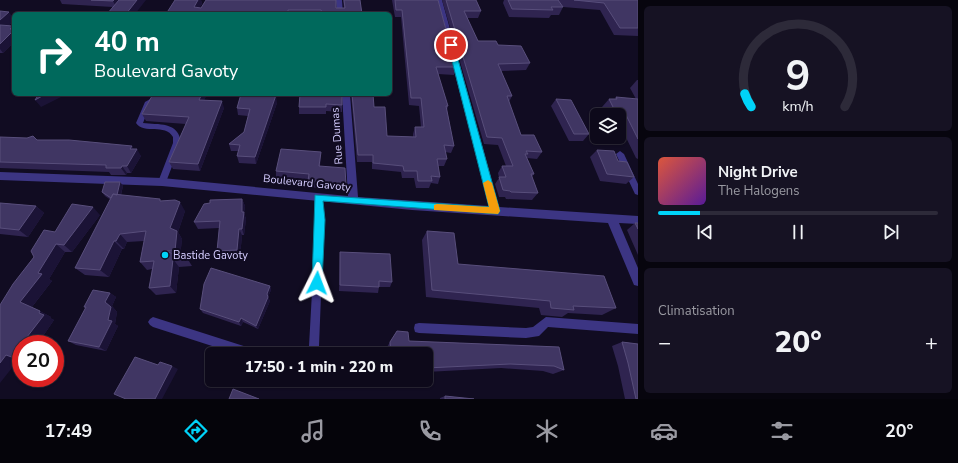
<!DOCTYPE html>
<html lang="fr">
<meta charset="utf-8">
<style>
:root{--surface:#0d091a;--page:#161223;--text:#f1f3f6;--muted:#9a9aa2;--line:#2d2a39;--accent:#00d3f8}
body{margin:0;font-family:"Nunito Sans",sans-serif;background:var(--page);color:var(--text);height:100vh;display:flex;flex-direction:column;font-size:15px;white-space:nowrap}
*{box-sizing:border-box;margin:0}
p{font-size:13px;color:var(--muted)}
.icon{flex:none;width:22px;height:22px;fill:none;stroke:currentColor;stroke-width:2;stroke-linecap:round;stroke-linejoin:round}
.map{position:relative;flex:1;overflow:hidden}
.panel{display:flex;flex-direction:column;gap:6px;padding:6px;background:#07050e;width:320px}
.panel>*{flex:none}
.guide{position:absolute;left:12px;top:12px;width:380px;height:84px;border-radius:6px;box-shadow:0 1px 3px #0004,0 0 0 1px var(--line);background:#00695c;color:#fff;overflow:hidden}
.buttons{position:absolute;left:590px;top:108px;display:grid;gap:8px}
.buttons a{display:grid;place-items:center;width:36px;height:36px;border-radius:6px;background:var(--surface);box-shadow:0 1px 3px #0004,0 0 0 1px var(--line);font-size:20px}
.speed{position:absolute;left:12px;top:335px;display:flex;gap:8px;font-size:20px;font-weight:700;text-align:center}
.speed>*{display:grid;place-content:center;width:52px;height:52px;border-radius:50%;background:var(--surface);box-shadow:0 1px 3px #0004,0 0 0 1px var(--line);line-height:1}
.speed .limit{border:6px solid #d22;background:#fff;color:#111}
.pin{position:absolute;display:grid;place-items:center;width:34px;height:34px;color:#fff;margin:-17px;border:2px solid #fff;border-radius:50%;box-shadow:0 1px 4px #0007}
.me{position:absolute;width:44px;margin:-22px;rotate:3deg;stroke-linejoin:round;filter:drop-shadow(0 0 3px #0008)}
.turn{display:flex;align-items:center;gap:14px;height:84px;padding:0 16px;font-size:18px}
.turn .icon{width:52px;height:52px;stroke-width:2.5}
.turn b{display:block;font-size:28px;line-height:34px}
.big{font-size:30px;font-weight:800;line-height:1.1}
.panel .widget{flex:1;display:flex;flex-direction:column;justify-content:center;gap:6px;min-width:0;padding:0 14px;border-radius:6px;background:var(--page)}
.panel .dial{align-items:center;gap:0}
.dial svg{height:104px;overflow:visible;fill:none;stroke:var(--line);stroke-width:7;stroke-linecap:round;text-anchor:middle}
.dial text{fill:var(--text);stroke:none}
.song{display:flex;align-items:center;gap:12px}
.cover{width:48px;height:48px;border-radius:6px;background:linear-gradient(135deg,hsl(10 70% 55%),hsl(270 70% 35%))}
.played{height:4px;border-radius:2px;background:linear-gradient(90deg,var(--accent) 15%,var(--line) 15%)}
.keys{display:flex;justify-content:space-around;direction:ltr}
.heat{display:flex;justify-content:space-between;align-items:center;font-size:22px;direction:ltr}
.trip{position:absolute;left:205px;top:347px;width:228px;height:40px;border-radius:6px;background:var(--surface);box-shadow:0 1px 3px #0004,0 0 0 1px var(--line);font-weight:800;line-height:40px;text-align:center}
.tab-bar{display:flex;height:64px;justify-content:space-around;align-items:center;background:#05040a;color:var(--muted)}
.tab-bar .icon{width:28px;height:28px}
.tab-bar .selected{color:var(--accent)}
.tab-bar b{font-size:18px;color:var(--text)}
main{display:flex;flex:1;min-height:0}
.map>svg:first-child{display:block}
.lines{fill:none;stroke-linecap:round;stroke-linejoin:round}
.lane{fill:#3c3583;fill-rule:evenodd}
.street{fill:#3c3583;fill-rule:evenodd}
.wall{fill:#2f2450}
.shaded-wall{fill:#1b1336}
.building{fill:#403663;stroke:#584e7b}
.route{fill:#00d3f8;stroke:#0089a1}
.slow{fill:#f59e0b}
.poi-dot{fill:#00d3f8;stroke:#110c22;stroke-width:1.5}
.labels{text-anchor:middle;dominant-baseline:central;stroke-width:4;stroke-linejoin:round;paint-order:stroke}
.street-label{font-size:11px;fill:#d5cdff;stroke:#110c22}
.poi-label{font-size:11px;fill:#d5cdff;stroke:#110c22;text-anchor:start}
</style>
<main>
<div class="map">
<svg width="638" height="399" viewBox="0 0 638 399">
<rect width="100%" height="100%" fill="#110c22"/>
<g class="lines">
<path class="lane" d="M159 94H167L150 105 143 123C158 125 179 121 181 143L166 182 162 185 158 182 173 143V137C165 123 144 135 136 123L145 102Z
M620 151 624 154 638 184V195L635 194 616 154Z
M318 194 321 195 322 197 324 220 319 346 316 354H306L309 346 316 220 314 197 315 195Z
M153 317 253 349 257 350 258 354H237L153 327 150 325 148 322 150 319Z
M546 317 638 324V334L548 327 539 336 526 338 419 333 415 332 414 328 415 324 419 323 526 328 533 327Z"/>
<path class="street" d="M336 0H342L343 14H337Z
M436 0H442L499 207 638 216V224L619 223 638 268V286L634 285 608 223 412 210 162 186 0 180V172L162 178 348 196 342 94H350L358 197 489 206Z"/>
</g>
<path class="wall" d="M60 0H146L113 7 62 4Z
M198 0H201L202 4 199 8H344L343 0H360L362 14H166Z
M392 0H438L456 67 454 75 438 74 448 106 447 110 454 146 451 153 445 152 447 159 444 166H438L440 177 438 184 431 183 429 188H416L414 178H402L401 172 372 169V162H357L351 94H373L374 107 387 136 413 137V134L415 127H421L419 106 409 105 401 17H395Z
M442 0H476L481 11 478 18H467L478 41 498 45 530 63 526 70 501 71 512 96 509 102 521 135 542 152 537 159 527 158 534 174 532 177 538 193 532 200 506 199 505 197H499L495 184 499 178 498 173 502 166H506L498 145 484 144Z
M504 0H638V36L614 35 600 10 563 7 559 15H551L549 18 509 17 503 3Z
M0 11 14 19V20L8 26H13L14 27V42L3 53H0Z
M637 80H638V159L636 158 619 123V115H606L602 107 609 99H615L616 97 636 99 630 88Z
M145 94H207L204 100 224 108 200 171 173 169 169 162 186 124 146 121 142 114 153 95H145Z
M241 94H271V95L277 103 256 164 239 163 237 156 238 151H231L229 144 244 132 248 116 238 115 237 108Z
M300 94 342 105V112L326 111V114H299V107Z
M556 99 589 134 583 141H569L551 106Z
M0 137 134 149 141 156 131 173H127L126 175H111L109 172 0 168Z
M597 150 618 161 634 177 626 184 600 181 590 157Z
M321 152 320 166 346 185V190L308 187V179L276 177V171Z
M120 182 123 186 121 195 161 201 185 211 178 232 182 239 180 256 187 258 192 266 179 267 176 293 156 295 149 288 152 269 147 270 140 262 144 241 127 242 124 249H122L109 277 85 275 75 268 111 200 105 196 102 192Z
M242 199 245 206 244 213 246 219 244 235H242L240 257H220L217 251 219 228 198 229 194 222 210 203Z
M0 203 36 206 44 213 28 237 0 234Z
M100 215 72 252H65L49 279 52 281 32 307 51 317 50 318 54 320 39 342 43 343 42 344H21V360L19 359 34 257 55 232Z
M635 223H638V255L627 230Z
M427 231 458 264 616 308 602 315 568 313 562 317 541 315 539 308 426 297 422 240Z
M340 252 392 282 390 287H379L378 293 339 291Z
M270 286 271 290 268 297 270 301 258 329 243 322 241 326 203 313 200 309Z
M110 293 116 297 112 306 117 312 115 324 118 326 106 351 76 345 68 341 86 308 84 307Z
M397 331 409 341 559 347 564 370 553 374 543 371 501 368 426 372V354H386L387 353V347Z
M622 342 638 344V399H625L618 366 612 346Z
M445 396 474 399H440V398Z"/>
<path class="shaded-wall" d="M114 0H122L116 7 113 1Z
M137 0H146L135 14H126Z
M198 0H201L202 4 195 14 194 7Z
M9 12 14 19V20L2 32 0 29V20Z
M13 26 14 27V42L3 53 0 49V44L10 29Z
M46 94H67L41 107 35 100Z
M202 94H207L201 107 199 100Z
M276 95 277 103 256 164 255 157Z
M222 101 224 108 200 171 198 164Z
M132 146 135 151 137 149 141 156 131 173 127 166 130 149Z
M122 166 127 173 126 175 121 168Z
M120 182 123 186 118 204 115 201Z
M242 199 245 206 244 213 246 219 244 235 242 229Z
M180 202 185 211 178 232 182 239 180 259 175 251 170 228Z
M36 206 44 213 28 237 19 230Z
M93 207 100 215 72 252 64 245Z
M239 229 242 235 240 257 237 250Z
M120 234 127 242 124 249 116 241Z
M114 241 122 249 109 277 100 270Z
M56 244 65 252 49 279 52 281 31 308 20 302Z
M173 259 179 267 176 293 170 286Z
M270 286 271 290 268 297 270 301 258 329 256 326 267 294Z
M110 293 116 297 112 306 117 312 115 324 118 326 106 351 99 347 105 302Z
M40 311 51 317 50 318 54 320 39 342 43 343 42 344H28L27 337Z
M241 318 243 322 241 326 239 322Z
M21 353V360L19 359 0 383V363L6 355Z
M172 366 178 369 162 399H155Z"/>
<path class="building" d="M91 0H114L113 1Z
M119 0H137L126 14H107Z
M175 0H198L194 7 201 8 206 0H336V8H345L344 0H360L362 14H329V12H322L321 10H288V14H166Z
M395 0H438L456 67H436L448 106H446L454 146 444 145 447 159H437L440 177 431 176 432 181H418L417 171H404L403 166 373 163V155H358L352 94H373L374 107H385L387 136 416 137 415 127H424L421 98H411L402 10H396Z
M446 0H476L481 11H464L478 41H496L498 45 521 46 530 63 498 64 512 96H507L521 135H534L542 152 526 151 528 154H525L534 174H531L538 193 511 192 510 191 503 190 499 177H506L502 166H513L502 138 487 137Z
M508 0H558L563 7H551L553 10 512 9Z
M574 0H638V28H620L604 3Z
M0 11 9 12 0 20Z
M0 25 13 26 10 29H14V30L0 44Z
M39 94H46L35 100Z
M155 94H202L199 100 222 101 198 164 169 162 189 117 142 114 152 96Z
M241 94H268V95H276L255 157 237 156 240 145 229 144 244 132 250 109 237 108Z
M300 94H342V105L326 104V107H299Z
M616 97 638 99V139L625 113H616L609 99H617Z
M556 99 571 100 589 134H574Z
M33 136 37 140H69L132 146 130 149H137L127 166H122L121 168H106V165L0 162V137L27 138Z
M281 149 321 152 319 166 345 168 346 185 308 181 309 174 276 171Z
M597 150 614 151 618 161 627 162 634 177 607 174Z
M105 182H120L117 195 113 194 111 198 102 192Z
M113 194 160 199V201L175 200 180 202 170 228 177 231 175 251H165L187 258 173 259 170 286 149 288 154 261 140 262 146 231 120 234 116 241H114L100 270 75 268Z
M242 199V212H244L242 229H239L237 250 217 251 220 221 194 222 204 204 210 203V200Z
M0 203 36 206 19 230 0 228Z
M72 204 93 207 64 245 56 244 38 273 42 274 20 302 40 311 39 313 44 315 27 337 32 339 28 344H21V353L17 359 6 355 0 363V305L13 284 34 257 31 251 44 230 55 232Z
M635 223H638V229Z
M427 231 454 233 458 264 604 276 616 308 573 306 574 310 551 308 550 301 432 290Z
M340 252 390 254 392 282 379 281V287L340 285Z
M211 268 270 286 267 294 268 297 256 326 241 318 239 322 200 309 204 284Z
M93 290 110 293 105 302 111 307 108 320 112 321 99 347 68 341 86 307H84Z
M397 331 408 332 409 341 559 347 564 370 554 366 510 364 426 368V354H387V353H391L390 342Z
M622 342 638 344V399H636L628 363Z
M135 357 158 365 160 362 172 366 155 399H126L114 394Z
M233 389 259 399H229Z
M445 396 474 399H445Z"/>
<path class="route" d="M451 43 454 45 500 211 498 214 323 201 325 220 322 283 321 287 317 288 313 287 312 283 315 195 489 207 448 45Z"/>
<path class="slow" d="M488 180 492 183 500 211 498 214 434 210V205L437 204 489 207 483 183Z"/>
<circle class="poi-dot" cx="165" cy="255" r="4"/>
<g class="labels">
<g class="street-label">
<text transform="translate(337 136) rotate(-94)">Rue Dumas</text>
<text transform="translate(307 183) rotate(6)">Boulevard Gavoty</text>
</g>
<g class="poi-label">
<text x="173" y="255">Bastide Gavoty</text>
</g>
</g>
</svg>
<div class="buttons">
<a><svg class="icon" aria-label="layers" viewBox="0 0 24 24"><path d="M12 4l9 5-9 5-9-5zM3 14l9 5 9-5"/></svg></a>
</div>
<div class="speed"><div class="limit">20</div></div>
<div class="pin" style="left:451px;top:45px;background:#d93025"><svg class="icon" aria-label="arrive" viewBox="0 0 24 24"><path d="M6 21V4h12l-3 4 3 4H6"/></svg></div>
<svg class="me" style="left:317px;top:283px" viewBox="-20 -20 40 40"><path d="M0-17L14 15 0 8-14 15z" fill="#00d3f8" stroke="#fff" stroke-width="4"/></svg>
<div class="trip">17:50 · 1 min · 220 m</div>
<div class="guide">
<div class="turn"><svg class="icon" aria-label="right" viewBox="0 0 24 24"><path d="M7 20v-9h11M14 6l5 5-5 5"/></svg><div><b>40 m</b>Boulevard Gavoty</div></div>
</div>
</div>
<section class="panel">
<div class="widget dial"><svg viewBox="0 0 100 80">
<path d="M14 69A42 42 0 1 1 86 69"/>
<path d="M14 69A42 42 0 0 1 9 59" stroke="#00d3f8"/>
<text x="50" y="56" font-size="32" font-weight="700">9</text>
<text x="50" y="72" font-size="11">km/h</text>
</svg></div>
<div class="widget">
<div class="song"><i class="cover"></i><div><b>Night Drive</b><p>The Halogens</p></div></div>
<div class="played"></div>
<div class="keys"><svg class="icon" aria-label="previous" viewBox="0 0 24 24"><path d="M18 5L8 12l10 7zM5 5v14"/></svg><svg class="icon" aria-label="pause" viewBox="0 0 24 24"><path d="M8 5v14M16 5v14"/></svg><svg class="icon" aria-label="next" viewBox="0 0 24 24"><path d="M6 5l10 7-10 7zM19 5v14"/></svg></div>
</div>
<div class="widget"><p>Climatisation</p>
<div class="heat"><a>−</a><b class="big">20°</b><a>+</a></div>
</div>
</section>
</main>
<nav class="tab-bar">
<b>17:49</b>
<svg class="icon selected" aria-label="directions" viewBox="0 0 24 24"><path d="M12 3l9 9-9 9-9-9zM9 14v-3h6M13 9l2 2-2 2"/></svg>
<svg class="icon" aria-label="music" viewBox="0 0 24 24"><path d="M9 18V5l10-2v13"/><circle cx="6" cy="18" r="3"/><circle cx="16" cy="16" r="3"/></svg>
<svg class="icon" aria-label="phone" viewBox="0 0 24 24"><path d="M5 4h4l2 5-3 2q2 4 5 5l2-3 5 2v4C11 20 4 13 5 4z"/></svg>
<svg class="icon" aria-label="climate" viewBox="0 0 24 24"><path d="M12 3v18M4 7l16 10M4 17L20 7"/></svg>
<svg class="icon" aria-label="car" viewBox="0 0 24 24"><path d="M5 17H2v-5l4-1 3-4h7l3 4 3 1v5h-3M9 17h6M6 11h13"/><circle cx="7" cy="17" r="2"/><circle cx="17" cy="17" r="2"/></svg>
<svg class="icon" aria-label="filters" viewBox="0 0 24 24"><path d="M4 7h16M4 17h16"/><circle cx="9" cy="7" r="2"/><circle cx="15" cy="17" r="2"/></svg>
<b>20°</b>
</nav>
